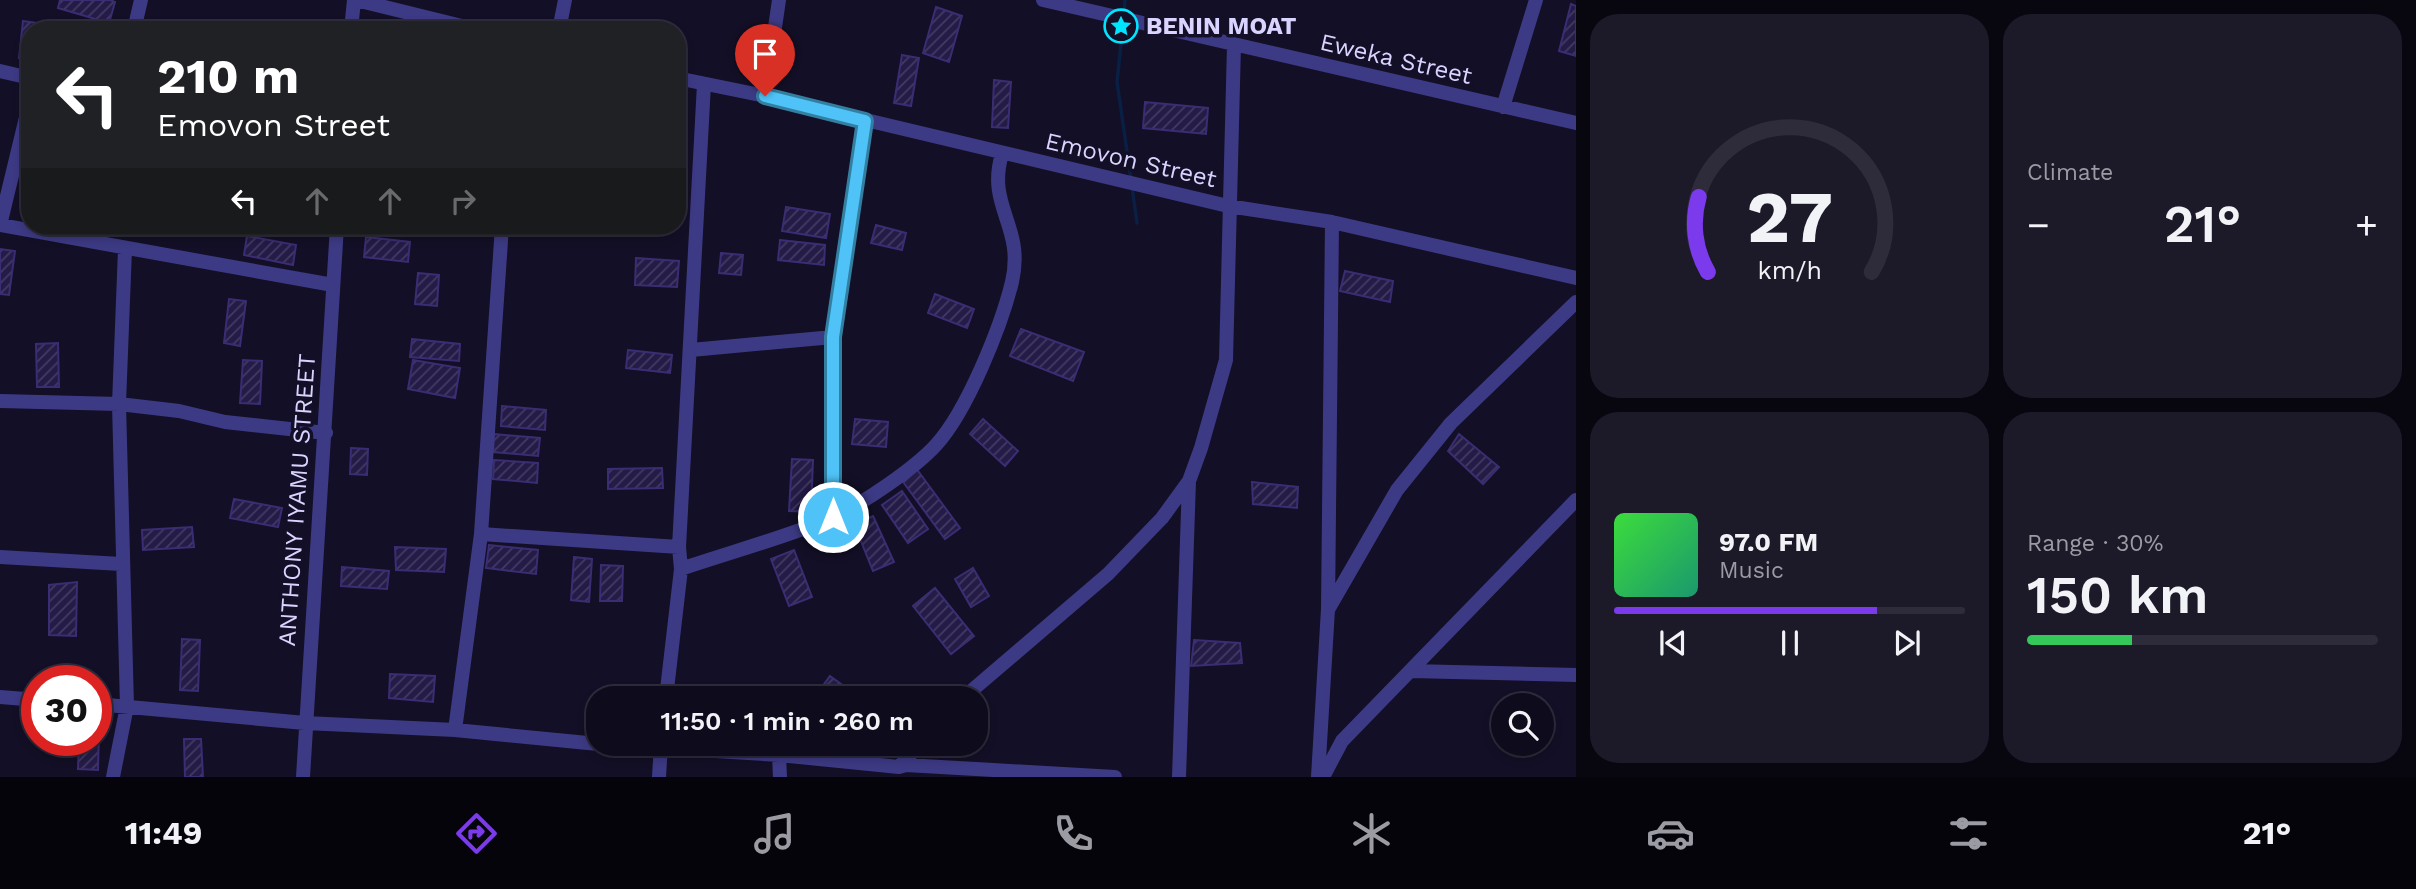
<!DOCTYPE html>
<meta charset="utf-8">
<style>
:root{--surface:#0e0b1c;--page:#1c1929;--text:#f1f3f6;--muted:#9b9ba3;--line:#2e2b3b;--accent:#7c3aed}
body{margin:0;font-family:"Work Sans",sans-serif;background:var(--page);color:var(--text);height:100vh;display:flex;flex-direction:column;font-size:26px;white-space:nowrap}
*{box-sizing:border-box;margin:0}
p{font-size:23px;color:var(--muted)}
.icon{flex:none;width:38px;height:38px;fill:none;stroke:currentColor;stroke-width:2;stroke-linecap:round;stroke-linejoin:round}
.map{position:relative;flex:1;overflow:hidden}
.side{display:flex;flex-direction:column;gap:14px;padding:14px;background:#08060f;width:840px}
.side>*{flex:none}
.top-card{position:absolute;left:21px;top:21px;width:665px;height:214px;border-radius:28px;box-shadow:0 4px 10px #0003,0 0 0 2px var(--line);background:#202124;color:#fff;overflow:hidden}
.controls{position:absolute;left:1491px;top:693px;display:grid;gap:14px}
.controls a{display:grid;place-items:center;width:63px;height:63px;border-radius:50%;background:var(--surface);box-shadow:0 4px 10px #0003,0 0 0 2px var(--line);font-size:35px}
.speed{position:absolute;left:21px;top:665px;display:flex;gap:14px;font-size:35px;font-weight:700;text-align:center}
.speed>*{display:grid;place-content:center;width:91px;height:91px;border-radius:50%;background:var(--surface);box-shadow:0 4px 10px #0003,0 0 0 2px var(--line);line-height:1}
.speed .limit{border:10px solid #d22;background:#fff;color:#111}
.pin{position:absolute;display:grid;place-items:center;width:60px;height:60px;color:#fff;margin:-72px -30px;border-radius:50% 50% 50% 0;rotate:-45deg;box-shadow:0 0 7px #0007}
.pin .icon{rotate:45deg}
.me{position:absolute;width:77px;margin:-38px;rotate:0deg;stroke-linejoin:round;filter:drop-shadow(0 0 5px #0008)}
.turn{display:flex;align-items:center;gap:24px;height:147px;padding:0 21px;font-size:32px}
.turn .icon{width:91px;height:91px;stroke-width:2.5}
.turn b{display:block;font-size:49px;line-height:60px}
.lanes{display:flex;align-items:center;height:66px;padding:0 21px;background:#0003;justify-content:center;gap:35px;direction:ltr}
.lanes .off{opacity:.35}
.big{font-size:52px;font-weight:600;line-height:1.1}
.side .card{flex:1;display:flex;flex-direction:column;justify-content:center;gap:10px;min-width:0;padding:0 24px;border-radius:28px;background:var(--page)}
.side .dial{align-items:center;gap:0}
.dial svg{height:182px;overflow:visible;fill:none;stroke:var(--line);stroke-width:7;stroke-linecap:round;text-anchor:middle}
.dial text{fill:var(--text);stroke:none}
.song{display:flex;align-items:center;gap:21px}
.cover{width:84px;height:84px;border-radius:10px;background:linear-gradient(135deg,hsl(120 70% 55%),hsl(160 70% 35%))}
.played{height:7px;border-radius:4px;background:linear-gradient(90deg,var(--accent) 75%,var(--line) 75%)}
.keys{display:flex;justify-content:space-around;direction:ltr}
.heat{display:flex;justify-content:space-between;align-items:center;font-size:38px;direction:ltr}
.charge{height:10px;border-radius:5px;background:linear-gradient(90deg,#34c759 30%,var(--line) 0)}
.side .tiles{flex:1;display:grid;gap:14px;grid-template-columns:repeat(2,1fr)}
.trip{position:absolute;left:586px;top:686px;width:402px;height:70px;border-radius:28px;background:var(--surface);box-shadow:0 4px 10px #0003,0 0 0 2px var(--line);font-weight:600;line-height:70px;text-align:center}
.dock{display:flex;height:112px;justify-content:space-around;align-items:center;background:#06040b;color:var(--muted)}
.dock .icon{width:49px;height:49px}
.dock .active{color:var(--accent)}
.dock b{font-size:32px;color:var(--text)}
main{display:flex;flex:1;min-height:0}
.map>svg:first-child{display:block}
.lines{fill:none;stroke-linecap:round;stroke-linejoin:round}
.stream{stroke:#0a1f44;stroke-width:3.5}
.building{fill:url(#building-hatch);stroke:#3b2d73;stroke-width:2}
.minor{stroke:#3d3a85;stroke-width:14}
.route-casing{stroke:#337fa1;stroke-width:18}
.route{stroke:#4fc3f7;stroke-width:12}
.labels{text-anchor:middle;dominant-baseline:central;stroke-width:7;stroke-linejoin:round;paint-order:stroke}
.poi-label{font-size:24px;font-weight:bold;fill:#d9d4ff;stroke:#130f26;text-anchor:start}
.street-label{font-size:24px;fill:#d9d4ff;stroke:#130f26}
</style>
<main>
<div class="map">
<svg width="1576" height="777" viewBox="0 0 1576 777">
<defs>
<pattern id="building-hatch" width="6" height="6" patternUnits="userSpaceOnUse" patternTransform="scale(1.75)"><rect width="6" height="6" fill="#241b47"/><path d="M-1 1l2-2M0 6l6-6M5 7l2-2" fill="none" stroke="#433b63"/></pattern>
</defs>
<rect width="100%" height="100%" fill="#130f26"/>
<g class="lines">
<path class="stream" d="M1124 16 1125 0
M1123 24 1117 82 1131 179
M1132 187 1137 223"/>
</g>
<path class="building" d="M60 0H110L115 2 109 23 58 8Z
M1571 4 1576 6V56L1559 51Z
M936 7 962 16 949 62 923 53Z
M23 21 45 24V30H30V60L19 58Z
M902 55 919 58 911 106 894 103Z
M994 80 1011 82 1008 128 992 127Z
M1145 102 1208 108 1206 134 1143 128Z
M786 207 830 214 826 238 782 231Z
M876 225 906 233 902 250 871 243Z
M255 226H297L294 236Z
M247 236 296 245 293 265 244 255Z
M366 237 410 242 408 262 364 257Z
M780 240 825 245 824 265 778 260Z
M0 249 15 251 9 295 0 294Z
M721 253 743 255 741 275 719 273Z
M636 258 679 261 677 287 635 285Z
M1345 271 1393 281 1390 302 1340 291Z
M418 273 439 275 437 306 415 304Z
M935 294 974 309 967 328 928 313Z
M229 299 246 301 240 346 224 343Z
M1021 329 1084 352 1073 381 1010 356Z
M412 339 460 344 459 361 410 357Z
M58 343 59 387H37L36 344Z
M628 350 672 355 670 373 626 368Z
M243 360 262 361 260 404 240 403Z
M413 360 460 368 455 398 408 389Z
M502 406 546 410 545 430 501 426Z
M855 419 888 422 886 447 852 444Z
M983 419 1018 451 1005 466 970 434Z
M494 434 540 438 538 456 493 452Z
M1459 434 1499 467 1483 484 1448 451Z
M351 448 368 449 367 475 350 474Z
M792 459 813 460 811 512 789 511Z
M494 460 538 463 537 483 493 479Z
M913 464 960 528 945 539 898 475Z
M662 468 663 488 608 489V469Z
M1252 482 1298 487 1297 508 1253 504Z
M902 491 928 529 908 543 882 505Z
M234 499 282 508 278 527 230 518Z
M873 516 894 562 873 571 854 524Z
M192 527 194 547 143 550 142 530Z
M489 545 538 550 536 574 486 568Z
M395 547 446 549 444 572 396 570Z
M794 550 812 597 789 606 771 559Z
M574 557 592 559 589 602 571 600Z
M601 565 623 566 622 601H600Z
M342 567 389 571 387 589 341 586Z
M973 568 989 596 971 607 955 579Z
M77 582 76 636 49 635V585Z
M935 588 974 636 951 654 913 606Z
M182 639 200 640 198 691 180 690Z
M1194 640 1240 643 1242 663 1191 666Z
M390 674 435 676 433 702 389 698Z
M830 676 848 689 841 698H814Z
M96 731H99L98 770 78 769 79 740H96Z
M184 739H201L203 777H185Z"/>
<g class="lines">
<path class="minor" d="M356 0 478 30
M1043 0 1576 123
M134 30 141 0
M351 30 354 0
M559 30 565 0
M0 71 30 78
M677 78 765 96 1228 206 1332 222 1576 278
M765 96 779 0
M30 101 0 225 333 285
M1503 107 1536 0
M570 226 591 227
M691 350 833 337
M0 401 119 404 179 411 225 422 326 433
M833 517V337L865 121
M481 534 679 547
M0 557 121 564
M681 569C731 552 783 538 832 518 862 504 914 469 936 445 967 411 1001 327 1012 282 1025 226 986 207 1002 154
M1329 608 1397 490 1451 423 1576 302
M1411 671 1576 675
M0 697 37 700
M666 698 681 569 679 547 704 84
M963 698 1108 574 1162 518 1189 481 1201 448 1226 360 1234 45
M96 704 305 723 455 730 598 744
M455 730 481 534 502 226
M601 744 779 755 899 767 906 765 1115 777
M779 755 780 777
M899 767 920 744
M113 777 127 706 119 404 125 249
M303 777 337 226
M659 777 661 744
M1179 777 1189 481
M1318 777 1328 609 1332 222
M1323 777 1342 741 1576 500"/>
</g>
<g class="lines">
<defs>
<path id="route" d="M765 96 865 121 833 337V517"/>
</defs>
<use href="#route" class="route-casing"/>
<use href="#route" class="route"/>
</g>
<defs>
<symbol id="sight-ring" viewBox="-11 -11 22 22"><circle r="9.5" fill="#130f26" stroke="#00e5ff" stroke-width="1.5"/><path d="M0-6L1.8-2.2L6-1.7L2.9 1.2L3.7 5.4L0 3.3L-3.7 5.4L-2.9 1.2L-6-1.7L-1.8-2.2Z" fill="#00e5ff"/></symbol>
</defs>
<g fill-rule="evenodd">
<use href="#sight-ring" x="1102" y="7" width="38" height="38"/>
</g>
<g class="labels">
<g class="poi-label">
<text x="1146" y="26">BENIN MOAT</text>
</g>
<g class="street-label">
<text transform="translate(1396 59) rotate(13)">Eweka Street</text>
<text transform="translate(1131 160) rotate(13)">Emovon Street</text>
<text transform="translate(297 500) rotate(-86)">ANTHONY IYAMU STREET</text>
</g>
</g>
</svg>
<div class="controls">
<a><svg class="icon" aria-label="search" viewBox="0 0 24 24"><circle cx="10" cy="10" r="6"/><path d="M15 15l6 6"/></svg></a>
</div>
<div class="speed"><div class="limit">30</div></div>
<div class="pin" style="left:765px;top:96px;background:#d93025"><svg class="icon" aria-label="arrive" viewBox="0 0 24 24"><path d="M6 21V4h12l-3 4 3 4H6"/></svg></div>
<svg class="me" style="left:833px;top:517px" viewBox="-20 -20 40 40"><circle r="17" fill="#4fc3f7" stroke="#fff" stroke-width="3"/><path d="M0-11L8 9 0 5-8 9z" fill="#fff"/></svg>
<div class="trip">11:50 · 1 min · 260 m</div>
<div class="top-card">
<div class="turn"><svg class="icon" aria-label="left" viewBox="0 0 24 24"><path d="M17 20v-9H6M10 6l-5 5 5 5"/></svg><div><b>210 m</b>Emovon Street</div></div>
<div class="lanes"><svg class="icon" aria-label="left" viewBox="0 0 24 24"><path d="M17 20v-9H6M10 6l-5 5 5 5"/></svg><svg class="icon off" aria-label="ahead" viewBox="0 0 24 24"><path d="M12 20V5M6 11l6-6 6 6"/></svg><svg class="icon off" aria-label="ahead" viewBox="0 0 24 24"><path d="M12 20V5M6 11l6-6 6 6"/></svg><svg class="icon off" aria-label="right" viewBox="0 0 24 24"><path d="M7 20v-9h11M14 6l5 5-5 5"/></svg></div>
</div>
</div>
<section class="side">
<div class="tiles">
<div class="card dial"><svg viewBox="0 0 100 80">
<path d="M14 69A42 42 0 1 1 86 69"/>
<path d="M14 69A42 42 0 0 1 10 36" stroke="#7c3aed"/>
<text x="50" y="56" font-size="32" font-weight="700">27</text>
<text x="50" y="72" font-size="11">km/h</text>
</svg></div>
<div class="card"><p>Climate</p>
<div class="heat"><a>−</a><b class="big">21°</b><a>+</a></div>
</div>
<div class="card">
<div class="song"><i class="cover"></i><div><b>97.0 FM</b><p>Music</p></div></div>
<div class="played"></div>
<div class="keys"><svg class="icon" aria-label="previous" viewBox="0 0 24 24"><path d="M18 5L8 12l10 7zM5 5v14"/></svg><svg class="icon" aria-label="pause" viewBox="0 0 24 24"><path d="M8 5v14M16 5v14"/></svg><svg class="icon" aria-label="next" viewBox="0 0 24 24"><path d="M6 5l10 7-10 7zM19 5v14"/></svg></div>
</div>
<div class="card"><p>Range · 30%</p><b class="big">150 km</b><div class="charge"></div></div>
</div>
</section>
</main>
<nav class="dock">
<b>11:49</b>
<svg class="icon active" aria-label="directions" viewBox="0 0 24 24"><path d="M12 3l9 9-9 9-9-9zM9 14v-3h6M13 9l2 2-2 2"/></svg>
<svg class="icon" aria-label="music" viewBox="0 0 24 24"><path d="M9 18V5l10-2v13"/><circle cx="6" cy="18" r="3"/><circle cx="16" cy="16" r="3"/></svg>
<svg class="icon" aria-label="phone" viewBox="0 0 24 24"><path d="M5 4h4l2 5-3 2q2 4 5 5l2-3 5 2v4C11 20 4 13 5 4z"/></svg>
<svg class="icon" aria-label="climate" viewBox="0 0 24 24"><path d="M12 3v18M4 7l16 10M4 17L20 7"/></svg>
<svg class="icon" aria-label="car" viewBox="0 0 24 24"><path d="M5 17H2v-5l4-1 3-4h7l3 4 3 1v5h-3M9 17h6M6 11h13"/><circle cx="7" cy="17" r="2"/><circle cx="17" cy="17" r="2"/></svg>
<svg class="icon" aria-label="filters" viewBox="0 0 24 24"><path d="M4 7h16M4 17h16"/><circle cx="9" cy="7" r="2"/><circle cx="15" cy="17" r="2"/></svg>
<b>21°</b>
</nav>
